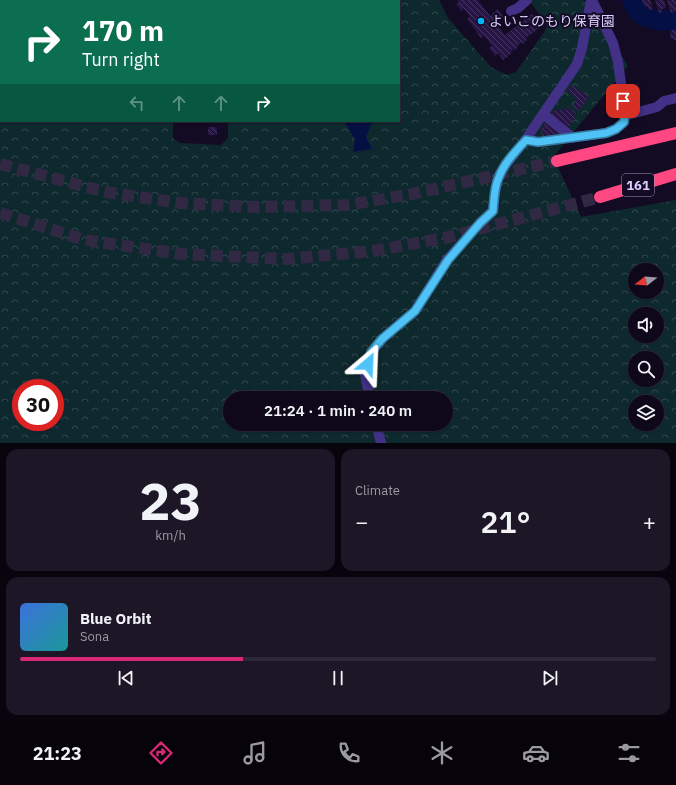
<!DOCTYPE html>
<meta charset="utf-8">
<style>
:root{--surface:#0e081a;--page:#1c1627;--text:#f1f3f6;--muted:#9b9aa2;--line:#2e2939;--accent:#db2777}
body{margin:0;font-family:"IBM Plex Sans","Noto Sans JP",sans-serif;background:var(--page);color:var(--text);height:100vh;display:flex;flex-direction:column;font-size:15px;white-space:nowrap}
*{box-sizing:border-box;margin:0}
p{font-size:13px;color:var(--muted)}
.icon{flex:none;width:22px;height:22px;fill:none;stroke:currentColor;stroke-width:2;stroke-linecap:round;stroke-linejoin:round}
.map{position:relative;height:443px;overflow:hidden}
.side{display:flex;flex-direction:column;gap:6px;padding:6px;background:#08040e;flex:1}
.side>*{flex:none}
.hud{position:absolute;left:0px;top:0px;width:400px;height:122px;box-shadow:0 1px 3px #0004,0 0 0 1px var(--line);background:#0b6e4f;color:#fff;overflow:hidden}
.needle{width:26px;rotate:253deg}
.tools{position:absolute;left:628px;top:263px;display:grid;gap:8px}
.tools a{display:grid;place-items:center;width:36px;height:36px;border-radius:50%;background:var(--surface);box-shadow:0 1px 3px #0004,0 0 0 1px var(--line);font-size:20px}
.speed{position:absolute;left:12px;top:379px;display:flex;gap:8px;font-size:20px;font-weight:700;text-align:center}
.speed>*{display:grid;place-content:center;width:52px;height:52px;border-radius:50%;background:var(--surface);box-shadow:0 1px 3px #0004,0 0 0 1px var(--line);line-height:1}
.speed .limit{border:6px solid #d22;background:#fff;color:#111}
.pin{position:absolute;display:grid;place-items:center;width:34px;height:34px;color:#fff;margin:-17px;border-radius:8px;box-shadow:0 2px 6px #0006}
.me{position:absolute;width:44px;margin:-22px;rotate:26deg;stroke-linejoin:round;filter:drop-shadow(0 0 3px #0008)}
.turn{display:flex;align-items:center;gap:14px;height:84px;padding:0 16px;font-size:18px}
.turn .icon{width:52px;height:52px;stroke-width:2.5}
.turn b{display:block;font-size:28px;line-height:34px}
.lanes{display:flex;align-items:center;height:38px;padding:0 16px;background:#0003;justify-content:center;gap:20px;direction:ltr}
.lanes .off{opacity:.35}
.big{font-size:30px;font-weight:600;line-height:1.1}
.side .tile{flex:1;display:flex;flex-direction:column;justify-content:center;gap:6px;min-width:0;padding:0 14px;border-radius:12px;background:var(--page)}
.side .dial{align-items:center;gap:0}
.dial b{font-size:52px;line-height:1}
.song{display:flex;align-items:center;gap:12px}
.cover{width:48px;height:48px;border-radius:6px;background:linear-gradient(135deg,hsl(220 70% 55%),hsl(180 70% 35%))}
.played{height:4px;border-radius:2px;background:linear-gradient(90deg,var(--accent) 35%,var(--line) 35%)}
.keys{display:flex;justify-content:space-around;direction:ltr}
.heat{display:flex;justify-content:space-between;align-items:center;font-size:22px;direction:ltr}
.side .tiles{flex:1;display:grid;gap:6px;grid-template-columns:1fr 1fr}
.tile:last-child{grid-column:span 2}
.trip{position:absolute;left:223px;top:391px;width:230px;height:40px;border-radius:20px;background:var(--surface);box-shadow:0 1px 3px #0004,0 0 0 1px var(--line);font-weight:600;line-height:40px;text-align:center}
.tab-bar{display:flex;height:64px;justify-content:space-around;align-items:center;background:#06030a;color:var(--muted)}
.tab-bar .icon{width:28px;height:28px}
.tab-bar .current{color:var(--accent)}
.tab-bar b{font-size:18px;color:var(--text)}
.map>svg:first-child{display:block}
.forest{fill:url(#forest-crowns);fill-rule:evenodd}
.water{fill:#041043}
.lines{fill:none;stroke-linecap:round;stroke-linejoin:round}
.river{stroke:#041043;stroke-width:20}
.building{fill:url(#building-back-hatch)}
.highway-tunnel{stroke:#312844;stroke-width:12;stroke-dasharray:12 6;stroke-linecap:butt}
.path{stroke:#21aebf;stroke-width:2;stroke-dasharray:2 3;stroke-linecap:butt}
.minor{stroke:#433187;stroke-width:10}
.highway{stroke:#ff4881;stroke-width:12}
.route-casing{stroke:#337fa1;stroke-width:10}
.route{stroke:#4fc3f7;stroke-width:7}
.poi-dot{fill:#00b6f8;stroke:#130b23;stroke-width:1.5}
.labels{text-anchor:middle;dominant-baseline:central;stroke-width:4;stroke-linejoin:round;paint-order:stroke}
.shield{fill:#130b23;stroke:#9f93bd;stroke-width:1}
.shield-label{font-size:13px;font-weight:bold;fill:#dbcdff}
.poi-label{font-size:14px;fill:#dbcdff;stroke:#130b23;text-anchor:start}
</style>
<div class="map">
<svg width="676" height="443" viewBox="0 0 676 443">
<defs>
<pattern id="forest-crowns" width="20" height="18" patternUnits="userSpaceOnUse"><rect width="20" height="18" fill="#0e292e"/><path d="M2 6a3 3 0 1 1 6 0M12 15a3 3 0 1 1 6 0" fill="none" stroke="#30474d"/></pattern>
<pattern id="building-back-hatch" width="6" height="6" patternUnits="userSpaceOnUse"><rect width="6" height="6" fill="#271546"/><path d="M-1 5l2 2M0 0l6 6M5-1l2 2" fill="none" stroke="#463662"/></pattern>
</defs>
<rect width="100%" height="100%" fill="#130b23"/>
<path class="forest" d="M326 0H439L448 18 491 67 507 75 516 72 545 31 547 25 529 0H584L628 66 553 157 581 217 676 200V443H0V2H1V121H173V138L180 143 221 145 228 138V121H399V1H320ZM635 270H657V292H635ZM635 314H657V336H635ZM635 358H657V380H635ZM21 388H55V422H21ZM230 398H446V424H230ZM635 402H657V424H635Z"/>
<path class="water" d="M344 121H373L366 137 372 149 353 152 355 139Z"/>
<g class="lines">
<path class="river" d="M632 0C634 4 637 11 641 14 649 20 667 22 676 20"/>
</g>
<path class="building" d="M457 0H478L490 16 498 9 504 17 496 24 505 35 532 14 542 26 526 38 527 40 523 44 522 42 517 46 518 47 514 51 512 49 511 50 513 52 503 60 498 53 495 56 489 48 492 46 484 35 481 38 467 19 470 17 464 9 461 11 456 4 459 2Z
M642 0H650L653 9 649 10 648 6 645 7Z
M655 0H664L666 8 662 9 663 12 659 13Z
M667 0H676V11L671 13Z
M671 30H676V40H674V39L670 38Z
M572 85 589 97 579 111 573 106 577 99 567 91Z
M568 107 576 113 573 116 575 118 568 128 551 115 557 108 560 111 562 108 565 110Z
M546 122 558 131 554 136 551 134 550 136 547 134 545 137 541 134 543 131 541 129Z
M208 127H217V135H208Z"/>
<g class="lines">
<path class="highway-tunnel" d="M0 164 106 192 180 203 258 207 347 205 412 194 557 161
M0 213 85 240 181 254 286 259 373 251 449 237 600 197"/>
<path class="path" d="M164 0V1
M129 1V0
M204 1V0
M247 1V0
M290 1V0"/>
<path class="minor" d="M511 11 518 8 527 0
M543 114 573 138
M624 116 657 107 664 101 676 98
M526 139 538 142 607 133 616 129 624 122 625 114 618 62 613 43 592 0
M370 398 365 375 371 353 382 339 415 311 447 260 480 223 493 211 495 194 498 177 505 166 526 139 577 64 582 48 591 0
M376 424 381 443"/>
<path class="highway" d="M557 161 676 133
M600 197 676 174"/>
</g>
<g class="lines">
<defs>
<path id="route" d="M368 364 371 352 382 339 415 311 448 260 480 223 493 211C494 200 494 187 499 177 504 163 516 151 526 140L538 142 606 133 616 129 624 122 625 114 623 101"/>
</defs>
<use href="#route" class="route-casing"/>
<use href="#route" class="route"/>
</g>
<circle class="poi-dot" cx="481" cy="21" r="4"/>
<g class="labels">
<rect class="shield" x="622" y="174" width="32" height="22" rx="3"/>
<g class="shield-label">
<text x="638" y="185">161</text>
</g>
<g class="poi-label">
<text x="489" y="21">よいこのもり保育園</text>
</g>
</g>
</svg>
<div class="tools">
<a><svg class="needle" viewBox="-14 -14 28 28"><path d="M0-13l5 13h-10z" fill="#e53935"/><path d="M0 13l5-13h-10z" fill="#9b9aa2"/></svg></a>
<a><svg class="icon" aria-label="sound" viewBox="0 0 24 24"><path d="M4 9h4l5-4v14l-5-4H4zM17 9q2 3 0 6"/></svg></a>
<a><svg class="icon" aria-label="search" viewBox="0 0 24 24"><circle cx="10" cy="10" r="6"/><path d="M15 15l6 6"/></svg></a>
<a><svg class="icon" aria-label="layers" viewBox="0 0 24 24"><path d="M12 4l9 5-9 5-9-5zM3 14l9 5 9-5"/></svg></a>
</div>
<div class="speed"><div class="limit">30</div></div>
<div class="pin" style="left:623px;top:101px;background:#d93025"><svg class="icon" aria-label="arrive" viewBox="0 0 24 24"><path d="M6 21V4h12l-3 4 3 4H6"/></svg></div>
<svg class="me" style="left:368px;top:364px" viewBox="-20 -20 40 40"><path d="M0-17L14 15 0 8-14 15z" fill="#4fc3f7" stroke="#fff" stroke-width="4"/></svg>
<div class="trip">21:24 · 1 min · 240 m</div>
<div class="hud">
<div class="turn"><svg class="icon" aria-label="right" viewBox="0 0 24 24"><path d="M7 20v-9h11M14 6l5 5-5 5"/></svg><div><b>170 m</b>Turn right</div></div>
<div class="lanes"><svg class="icon off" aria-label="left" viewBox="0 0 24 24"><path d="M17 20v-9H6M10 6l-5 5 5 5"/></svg><svg class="icon off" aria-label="ahead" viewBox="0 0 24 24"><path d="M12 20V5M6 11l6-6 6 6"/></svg><svg class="icon off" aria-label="ahead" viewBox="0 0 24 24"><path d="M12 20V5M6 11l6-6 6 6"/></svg><svg class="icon" aria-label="right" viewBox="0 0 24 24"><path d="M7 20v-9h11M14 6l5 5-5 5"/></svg></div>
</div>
</div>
<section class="side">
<div class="tiles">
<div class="tile dial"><b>23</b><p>km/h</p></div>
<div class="tile"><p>Climate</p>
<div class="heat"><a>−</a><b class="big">21°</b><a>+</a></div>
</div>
<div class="tile">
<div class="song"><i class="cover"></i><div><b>Blue Orbit</b><p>Sona</p></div></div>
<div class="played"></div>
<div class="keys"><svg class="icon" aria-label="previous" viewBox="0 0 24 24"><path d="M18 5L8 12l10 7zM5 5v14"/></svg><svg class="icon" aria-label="pause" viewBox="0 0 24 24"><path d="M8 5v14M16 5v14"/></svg><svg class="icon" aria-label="next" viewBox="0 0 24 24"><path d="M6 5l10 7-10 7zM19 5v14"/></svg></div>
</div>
</div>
</section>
<nav class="tab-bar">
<b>21:23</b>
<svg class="icon current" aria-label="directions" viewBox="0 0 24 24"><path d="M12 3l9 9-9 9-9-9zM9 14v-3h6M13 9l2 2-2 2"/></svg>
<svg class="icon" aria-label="music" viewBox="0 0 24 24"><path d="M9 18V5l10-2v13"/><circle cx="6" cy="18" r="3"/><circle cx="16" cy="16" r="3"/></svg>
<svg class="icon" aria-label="phone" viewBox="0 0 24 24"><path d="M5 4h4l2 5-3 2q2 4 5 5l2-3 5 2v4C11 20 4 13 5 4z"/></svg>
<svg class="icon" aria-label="climate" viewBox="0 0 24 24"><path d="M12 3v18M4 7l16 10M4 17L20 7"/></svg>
<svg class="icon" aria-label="car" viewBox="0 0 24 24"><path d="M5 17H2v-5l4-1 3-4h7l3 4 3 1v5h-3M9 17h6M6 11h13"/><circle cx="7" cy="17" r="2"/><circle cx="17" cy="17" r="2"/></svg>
<svg class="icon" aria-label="filters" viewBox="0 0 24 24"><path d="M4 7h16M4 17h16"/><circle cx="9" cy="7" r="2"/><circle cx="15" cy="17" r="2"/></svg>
</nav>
